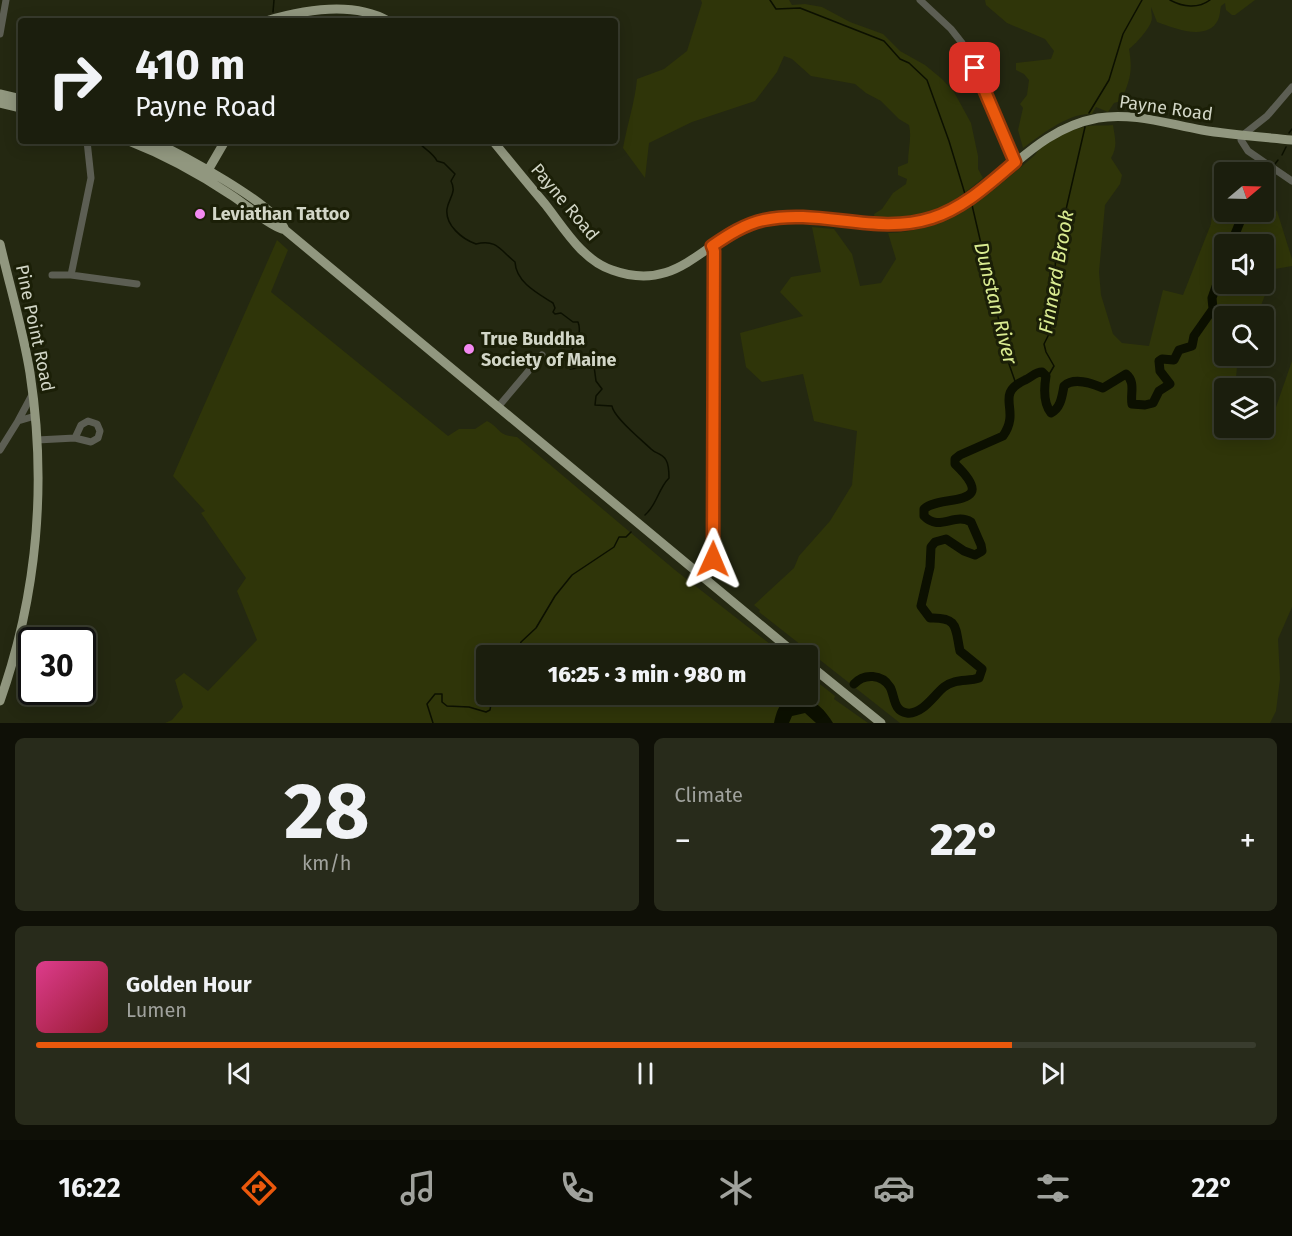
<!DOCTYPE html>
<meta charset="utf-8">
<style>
:root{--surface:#1b1e0d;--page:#282b1b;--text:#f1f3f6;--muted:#a0a29d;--line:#393c2e;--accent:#ea580c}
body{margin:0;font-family:"Fira Sans",sans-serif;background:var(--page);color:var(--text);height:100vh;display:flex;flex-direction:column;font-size:22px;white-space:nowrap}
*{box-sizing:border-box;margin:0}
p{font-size:20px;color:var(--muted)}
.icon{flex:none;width:33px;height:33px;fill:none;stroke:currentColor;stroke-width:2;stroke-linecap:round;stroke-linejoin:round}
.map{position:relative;height:723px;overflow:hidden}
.drawer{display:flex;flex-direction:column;gap:15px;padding:15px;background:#0f1007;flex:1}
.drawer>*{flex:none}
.banner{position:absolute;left:18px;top:18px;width:600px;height:126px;border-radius:6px;box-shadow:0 3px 15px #0003,0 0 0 2px var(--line);background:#1b1e0d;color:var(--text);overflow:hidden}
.needle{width:39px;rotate:71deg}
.tools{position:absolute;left:1214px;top:162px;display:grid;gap:12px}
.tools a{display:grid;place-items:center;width:60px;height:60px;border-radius:6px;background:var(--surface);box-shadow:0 3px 15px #0003,0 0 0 2px var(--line);font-size:30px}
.speed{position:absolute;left:18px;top:627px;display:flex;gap:12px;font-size:30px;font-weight:700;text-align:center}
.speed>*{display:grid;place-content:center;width:78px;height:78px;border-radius:50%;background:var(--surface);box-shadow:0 3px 15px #0003,0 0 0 2px var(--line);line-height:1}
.speed .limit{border:3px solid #111;border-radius:9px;background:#fff;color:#111}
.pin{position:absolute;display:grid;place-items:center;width:51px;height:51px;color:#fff;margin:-26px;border-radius:12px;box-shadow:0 3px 9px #0006}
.me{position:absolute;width:66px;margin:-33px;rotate:1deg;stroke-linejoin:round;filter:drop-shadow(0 0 4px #0008)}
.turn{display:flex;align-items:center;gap:21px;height:126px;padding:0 18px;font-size:27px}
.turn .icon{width:78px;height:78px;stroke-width:2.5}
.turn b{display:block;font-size:42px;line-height:51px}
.big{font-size:45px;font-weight:800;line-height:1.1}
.drawer .card{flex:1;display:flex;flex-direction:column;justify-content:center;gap:9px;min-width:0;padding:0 21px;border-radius:9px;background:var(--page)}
.drawer .dial{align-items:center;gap:0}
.dial b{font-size:78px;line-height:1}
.song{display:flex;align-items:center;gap:18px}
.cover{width:72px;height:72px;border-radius:9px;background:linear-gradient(135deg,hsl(330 70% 55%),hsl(350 70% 35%))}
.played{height:6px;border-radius:3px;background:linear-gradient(90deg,var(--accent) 80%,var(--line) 80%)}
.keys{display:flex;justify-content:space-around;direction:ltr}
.heat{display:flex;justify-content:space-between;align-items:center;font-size:33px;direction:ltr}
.drawer .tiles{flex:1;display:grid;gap:15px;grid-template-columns:1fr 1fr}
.card:last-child{grid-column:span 2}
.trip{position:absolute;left:476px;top:645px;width:342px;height:60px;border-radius:6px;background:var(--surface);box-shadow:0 3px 15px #0003,0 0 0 2px var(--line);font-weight:800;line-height:60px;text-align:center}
.menu{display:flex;height:96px;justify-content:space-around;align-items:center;background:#0b0c05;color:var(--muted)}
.menu .icon{width:42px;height:42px}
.menu .current{color:var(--accent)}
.menu b{font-size:27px;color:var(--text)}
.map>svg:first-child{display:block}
.green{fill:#2f3509;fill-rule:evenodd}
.water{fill:#0c1001}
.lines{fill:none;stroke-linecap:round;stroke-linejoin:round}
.stream{stroke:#0c1001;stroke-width:1.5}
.river{stroke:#0c1001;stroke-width:9}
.minor{stroke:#5c5e53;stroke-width:7}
.major{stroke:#91977f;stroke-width:9}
.route-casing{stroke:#983908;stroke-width:15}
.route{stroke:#ea580c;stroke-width:10}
.poi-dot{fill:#f389f1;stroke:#1b1f07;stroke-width:2}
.labels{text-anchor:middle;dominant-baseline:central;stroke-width:6;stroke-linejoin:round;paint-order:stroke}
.street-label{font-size:18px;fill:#d2d6c7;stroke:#1b1f07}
.poi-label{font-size:18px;font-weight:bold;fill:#d2d6c7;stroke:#1b1f07;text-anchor:start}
.water-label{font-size:20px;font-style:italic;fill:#d9eb90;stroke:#1b1f07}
</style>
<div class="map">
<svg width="1292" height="723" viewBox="0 0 1292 723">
<rect width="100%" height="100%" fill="#242811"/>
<path class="green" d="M701 0H789L792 5 805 4 822 7 850 22 883 34 900 51 925 65 942 79 954 92 971 123 978 156V169L983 178C947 208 925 223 875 219L874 214 882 209 893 193 906 184 907 179 898 175V167L908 163C908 149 912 138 909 125L899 119 881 101 866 93 855 84 811 76 792 59 784 56 777 72 755 101 692 122 649 143 645 178 623 148C627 125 635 102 637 79L664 69 687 51 702 3Z
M985 0H1255L1235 15H1232L1226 10 1225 3 1221 6C1220 10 1220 16 1218 20 1207 42 1174 28 1157 22L1151 7C1151 12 1153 18 1151 22 1149 29 1135 45 1129 49 1133 72 1130 80 1121 101L1114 103 1108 112 1096 107 1092 114C1069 112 1041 135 1023 148L1018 130 1023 108 1020 104 1027 95 1029 80 1024 74 1016 70V63L1051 59 1054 51 1045 39 1007 23 986 5Z
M1113 125C1115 139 1118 146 1111 158L1122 175 1120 184 1105 205 1099 272 1101 295 1113 334 1122 343 1149 346 1163 290 1183 295 1211 224 1212 215 1217 216 1218 201 1224 183V212H1263V203L1277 211 1292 259V266L1275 269 1257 316H1224V356H1238L1235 388H1224V428H1229V429L1249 440 1257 434 1259 428H1263V416L1276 407 1292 361V607L1278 639 1280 679 1276 711 1270 723H900L759 612 760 610 754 605 794 568 799 556 830 521 852 485 857 431 814 421 803 374 762 382 746 367 740 333 803 316 780 292 791 277 821 272 812 227 834 229 852 254 860 286 881 283 896 259 888 233C951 231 990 193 1035 155 1045 139 1072 129 1089 126 1097 125 1106 126 1113 125ZM1224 244H1263V284H1224Z
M277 240 288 250 271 292 448 436 459 429H475L487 421C502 429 496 435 517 437L675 570 784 655 486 656V694H807V674L835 696 834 699 868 723H165L172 720 183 707 175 680 184 673 208 691 257 640 237 591 246 578 201 513 205 511 173 476Z"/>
<path class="water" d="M803 696C817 702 825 710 833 723H816L805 713 792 716 789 723H774C778 705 782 697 803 696Z"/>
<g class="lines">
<path class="stream" d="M770 0 776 9 800 8 884 41 900 59 909 63 927 80 949 141 965 194
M1170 0C1183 7 1198 9 1210 0
M273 12 274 0
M1089 113 1109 80 1123 34 1142 0
M1289 133 1292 129
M418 141C423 149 433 152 437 161L444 163 455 174 451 181C457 193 449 197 447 209 445 225 462 239 476 244 497 239 500 250 515 262 516 282 537 293 553 303L555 308 553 312 555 314 561 313 573 322H578C585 340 563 352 570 369L594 366 596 381 602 389 596 396 595 405 612 406C613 417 643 441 651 449 656 454 662 453 666 460 669 465 669 473 669 478 658 489 657 505 645 515
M1282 155 1286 147
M1275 164 1278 160
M972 205 1009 364 1016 384
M1047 378 1054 366 1046 352 1044 344 1049 334 1052 320 1056 253 1085 127
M516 656 521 642 536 628 555 596 572 575 614 547 619 537H626L631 532
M517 694 527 699 535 694
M433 723 427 704 435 694H442V702L447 706 469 707 486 712 490 710 491 704 487 694"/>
<path class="river" d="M1263 173 1266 171
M1231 244 1244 212
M854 684C864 673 882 674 890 687 895 696 893 711 907 713 922 715 934 695 944 687 955 678 968 682 979 678L982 669 960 651C955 628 959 617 930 618L921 606 930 567 931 547 935 542 946 539 964 551 975 555 982 551 981 545 971 522C955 512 939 532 924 516V509C940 494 1002 509 955 464V459L960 455 1003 436C1022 409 993 395 1025 380 1032 377 1035 372 1042 372L1046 376C1044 388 1043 403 1051 413 1061 408 1062 396 1064 386 1074 377 1091 383 1103 388L1126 374C1136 382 1130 394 1132 404L1145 405 1153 403 1159 391 1170 384 1160 371 1159 361 1162 359 1174 360 1179 350 1192 346 1194 336 1213 309 1212 298 1224 264"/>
<path class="minor" d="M920 0 951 29 962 43 1015 162
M0 34 6 0
M1292 87 1267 116 1243 135 1241 140 1248 151 1292 181
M52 275H71L137 284
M71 275 91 178 87 141
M498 407 542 355
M18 421 33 393
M88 421 97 424 100 431 98 438 91 442 75 438 81 425Z
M37 440 75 438
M0 450 18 421 35 416
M707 580 712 566 714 552V251L712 246"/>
<path class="major" d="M266 21C303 10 353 1 388 21
M0 94 21 99
M0 103 21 108
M129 141C165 155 198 173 231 195 247 205 269 226 285 230L798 656
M152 141C179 153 275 204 285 230
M493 141C510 162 527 183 545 204 564 228 582 260 612 270 681 295 704 235 761 221 820 205 879 240 941 215 1001 190 1029 131 1098 118 1132 112 1168 124 1202 130 1231 135 1262 137 1292 140
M207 172 225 141
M0 244C10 287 23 330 30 373 47 484 37 596 0 701
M807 663 881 723"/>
</g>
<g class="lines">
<defs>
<path id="route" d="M713 559 714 251 712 246C728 235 745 224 764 220 820 208 876 236 932 218 964 208 990 183 1015 162L975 68"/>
</defs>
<use href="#route" class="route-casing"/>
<use href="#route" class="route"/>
</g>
<g class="poi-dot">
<circle cx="200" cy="214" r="6"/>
<circle cx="469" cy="349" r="6"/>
</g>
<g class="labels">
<g class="street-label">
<text transform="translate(1166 108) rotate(8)">Payne Road</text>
<text transform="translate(565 202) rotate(50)">Payne Road</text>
<text transform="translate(35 328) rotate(78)">Pine Point Road</text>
</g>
<g class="poi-label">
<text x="212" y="214">Leviathan Tattoo</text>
<text x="481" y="339">True Buddha<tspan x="481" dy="21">Society of Maine</tspan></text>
</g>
<g class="water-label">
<text transform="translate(1056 272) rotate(-80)">Finnerd Brook</text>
<text transform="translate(996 303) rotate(76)">Dunstan River</text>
</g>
</g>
</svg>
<div class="tools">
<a><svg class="needle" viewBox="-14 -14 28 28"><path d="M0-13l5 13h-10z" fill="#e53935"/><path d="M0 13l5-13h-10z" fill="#a0a29d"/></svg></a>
<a><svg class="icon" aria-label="sound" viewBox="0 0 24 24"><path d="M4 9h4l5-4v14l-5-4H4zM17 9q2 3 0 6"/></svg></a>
<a><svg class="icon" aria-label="search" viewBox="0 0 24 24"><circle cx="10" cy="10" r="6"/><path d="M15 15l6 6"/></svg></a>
<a><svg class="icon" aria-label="layers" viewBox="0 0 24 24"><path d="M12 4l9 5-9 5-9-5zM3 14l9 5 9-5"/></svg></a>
</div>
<div class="speed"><div class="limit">30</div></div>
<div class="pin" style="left:975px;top:68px;background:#d93025"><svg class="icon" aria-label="arrive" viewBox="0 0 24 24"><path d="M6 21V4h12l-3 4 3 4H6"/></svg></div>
<svg class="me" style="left:713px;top:559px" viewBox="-20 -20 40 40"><path d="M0-17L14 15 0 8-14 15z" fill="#ea580c" stroke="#fff" stroke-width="4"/></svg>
<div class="trip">16:25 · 3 min · 980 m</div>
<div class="banner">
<div class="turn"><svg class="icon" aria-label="right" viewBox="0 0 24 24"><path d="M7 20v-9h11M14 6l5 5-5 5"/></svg><div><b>410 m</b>Payne Road</div></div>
</div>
</div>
<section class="drawer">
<div class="tiles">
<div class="card dial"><b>28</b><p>km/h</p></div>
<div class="card"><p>Climate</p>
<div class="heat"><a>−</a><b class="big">22°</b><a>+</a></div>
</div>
<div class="card">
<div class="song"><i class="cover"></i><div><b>Golden Hour</b><p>Lumen</p></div></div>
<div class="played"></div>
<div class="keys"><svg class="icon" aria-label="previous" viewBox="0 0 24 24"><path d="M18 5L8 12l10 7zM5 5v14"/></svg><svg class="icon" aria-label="pause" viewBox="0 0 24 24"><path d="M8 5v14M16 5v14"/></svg><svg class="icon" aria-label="next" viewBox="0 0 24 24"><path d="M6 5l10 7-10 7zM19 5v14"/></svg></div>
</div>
</div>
</section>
<nav class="menu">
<b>16:22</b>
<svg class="icon current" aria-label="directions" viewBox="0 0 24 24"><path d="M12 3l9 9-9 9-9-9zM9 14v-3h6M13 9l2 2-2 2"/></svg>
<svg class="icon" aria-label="music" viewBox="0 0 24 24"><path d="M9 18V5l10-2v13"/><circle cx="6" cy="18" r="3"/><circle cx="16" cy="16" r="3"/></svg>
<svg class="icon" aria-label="phone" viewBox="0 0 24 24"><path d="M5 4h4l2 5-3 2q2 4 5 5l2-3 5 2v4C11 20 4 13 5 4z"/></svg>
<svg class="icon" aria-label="climate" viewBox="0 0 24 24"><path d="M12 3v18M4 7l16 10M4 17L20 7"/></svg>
<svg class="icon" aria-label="car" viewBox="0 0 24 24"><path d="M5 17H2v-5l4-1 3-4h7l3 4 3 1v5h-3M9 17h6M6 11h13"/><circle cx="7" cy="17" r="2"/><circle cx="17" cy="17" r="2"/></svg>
<svg class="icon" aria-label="filters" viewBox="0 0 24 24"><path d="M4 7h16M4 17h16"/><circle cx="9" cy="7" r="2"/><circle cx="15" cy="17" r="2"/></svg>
<b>22°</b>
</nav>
